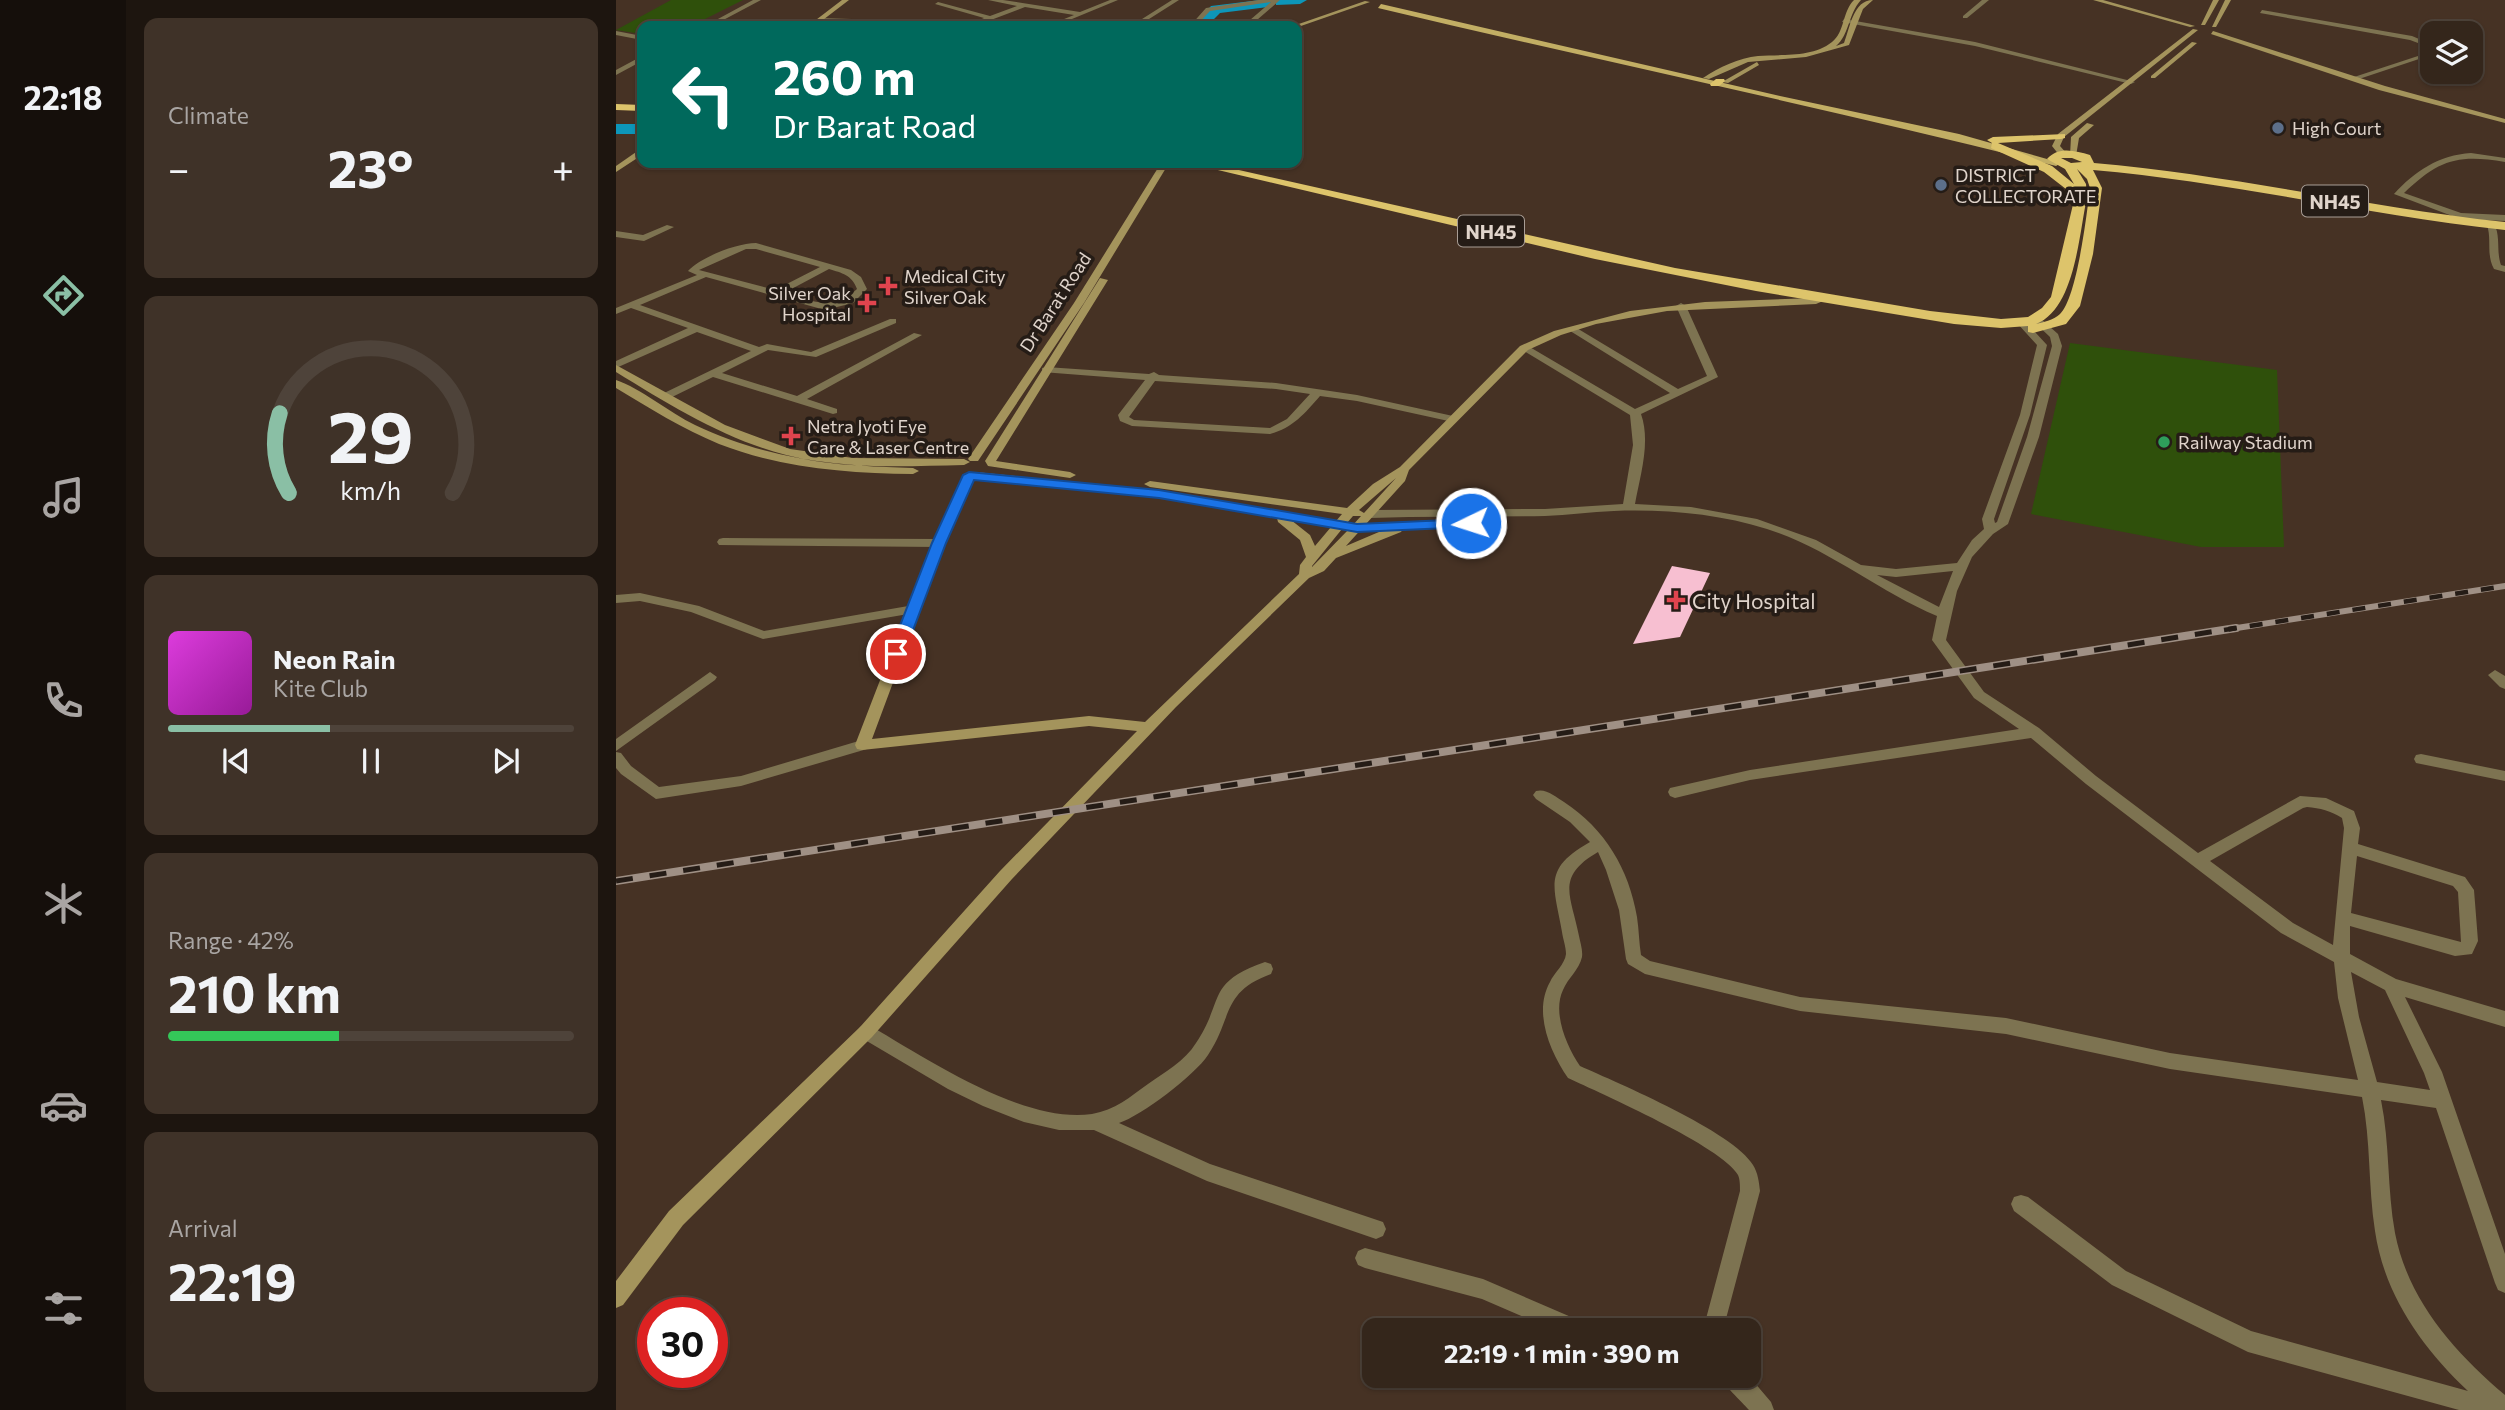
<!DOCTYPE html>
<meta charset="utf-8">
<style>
:root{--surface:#34261b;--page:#3f3228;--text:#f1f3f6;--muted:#a9a5a3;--line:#4e433a;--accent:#8abfa5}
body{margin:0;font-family:Commissioner,sans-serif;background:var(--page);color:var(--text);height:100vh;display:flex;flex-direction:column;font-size:26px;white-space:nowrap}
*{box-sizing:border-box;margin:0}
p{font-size:23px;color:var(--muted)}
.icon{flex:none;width:38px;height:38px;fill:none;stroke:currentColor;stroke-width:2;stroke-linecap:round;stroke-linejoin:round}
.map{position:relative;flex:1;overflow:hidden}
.side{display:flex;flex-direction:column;gap:18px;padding:18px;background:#1d150f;width:490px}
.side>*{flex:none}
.guide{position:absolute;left:21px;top:21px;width:665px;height:147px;border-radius:14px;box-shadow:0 2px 5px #0004,0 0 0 2px var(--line);background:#00695c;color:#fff;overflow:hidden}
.tools{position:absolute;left:1804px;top:21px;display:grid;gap:14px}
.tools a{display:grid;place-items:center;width:63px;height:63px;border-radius:14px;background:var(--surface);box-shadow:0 2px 5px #0004,0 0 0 2px var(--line);font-size:35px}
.speed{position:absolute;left:21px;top:1297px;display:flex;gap:14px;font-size:35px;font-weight:700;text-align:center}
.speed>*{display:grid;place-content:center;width:91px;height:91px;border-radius:50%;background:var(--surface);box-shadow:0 2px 5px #0004,0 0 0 2px var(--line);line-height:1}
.speed .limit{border:10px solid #d22;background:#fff;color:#111}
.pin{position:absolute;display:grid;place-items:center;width:60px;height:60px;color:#fff;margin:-30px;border:4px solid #fff;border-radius:50%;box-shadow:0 2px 7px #0007}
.me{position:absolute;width:77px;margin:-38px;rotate:266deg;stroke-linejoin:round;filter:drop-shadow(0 0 5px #0008)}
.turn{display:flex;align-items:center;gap:24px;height:147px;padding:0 21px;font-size:32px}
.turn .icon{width:91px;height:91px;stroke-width:2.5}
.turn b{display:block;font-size:49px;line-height:60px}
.big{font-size:52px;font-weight:700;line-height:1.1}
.side .tile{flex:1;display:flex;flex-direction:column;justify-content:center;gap:10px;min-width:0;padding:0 24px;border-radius:14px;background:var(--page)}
.side .dial{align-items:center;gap:0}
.dial svg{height:182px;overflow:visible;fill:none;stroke:var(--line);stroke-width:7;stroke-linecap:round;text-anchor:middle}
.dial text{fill:var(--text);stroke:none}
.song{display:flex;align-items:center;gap:21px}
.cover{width:84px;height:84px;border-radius:10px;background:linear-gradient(135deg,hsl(300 70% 55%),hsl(300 70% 35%))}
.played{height:7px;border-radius:4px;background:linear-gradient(90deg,var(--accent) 40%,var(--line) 40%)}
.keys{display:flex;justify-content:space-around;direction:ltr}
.heat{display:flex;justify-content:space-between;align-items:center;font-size:38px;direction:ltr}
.charge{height:10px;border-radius:5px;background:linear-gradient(90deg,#34c759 42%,var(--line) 0)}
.trip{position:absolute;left:746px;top:1318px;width:399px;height:70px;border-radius:14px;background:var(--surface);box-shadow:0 2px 5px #0004,0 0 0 2px var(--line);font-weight:700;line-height:70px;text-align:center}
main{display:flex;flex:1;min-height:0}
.dock{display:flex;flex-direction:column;width:126px;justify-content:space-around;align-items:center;background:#150f0b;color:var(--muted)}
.dock .icon{width:49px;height:49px}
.dock .selected{color:var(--accent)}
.dock b{font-size:32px;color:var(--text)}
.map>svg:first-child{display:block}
.green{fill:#2f500b}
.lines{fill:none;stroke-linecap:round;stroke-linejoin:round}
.river{fill:#0d96b9;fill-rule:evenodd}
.building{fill:#f7bfd1}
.street{fill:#7d7351;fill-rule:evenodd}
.secondary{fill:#a4945c;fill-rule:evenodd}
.primary{fill:#c2ae64;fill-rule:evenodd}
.highway{fill:#ddc46b;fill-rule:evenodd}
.rail-far1-casing{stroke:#9f9085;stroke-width:6}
.rail-casing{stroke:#9f9085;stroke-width:8}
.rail-far1{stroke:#251c16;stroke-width:4.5;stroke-dasharray:13;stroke-linecap:butt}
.rail{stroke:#251c16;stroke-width:5;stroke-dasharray:17;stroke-linecap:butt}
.route{fill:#1a73e8;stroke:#114b97;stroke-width:2}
.service-dot{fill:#5c6f8a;stroke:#251c16;stroke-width:2.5}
.health-dot{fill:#e0444e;stroke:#251c16;stroke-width:2.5}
.leisure-dot{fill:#2e9e5b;stroke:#251c16;stroke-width:2.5}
.labels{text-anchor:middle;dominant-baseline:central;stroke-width:7;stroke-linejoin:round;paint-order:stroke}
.far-poi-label{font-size:18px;fill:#e0d4cb;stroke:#251c16;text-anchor:start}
.far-street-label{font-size:18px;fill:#e0d4cb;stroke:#251c16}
.shield{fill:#251c16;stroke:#a89d95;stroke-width:2}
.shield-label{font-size:19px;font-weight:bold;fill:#e0d4cb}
.poi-label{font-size:21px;fill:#e0d4cb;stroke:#251c16;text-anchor:start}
</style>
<main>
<nav class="dock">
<b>22:18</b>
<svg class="icon selected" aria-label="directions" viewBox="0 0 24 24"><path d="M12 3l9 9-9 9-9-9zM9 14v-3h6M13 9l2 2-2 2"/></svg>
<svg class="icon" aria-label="music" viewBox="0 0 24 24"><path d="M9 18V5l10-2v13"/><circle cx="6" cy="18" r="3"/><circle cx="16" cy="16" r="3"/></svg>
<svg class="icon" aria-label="phone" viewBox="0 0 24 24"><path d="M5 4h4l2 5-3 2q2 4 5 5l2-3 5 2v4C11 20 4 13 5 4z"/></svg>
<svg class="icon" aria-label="climate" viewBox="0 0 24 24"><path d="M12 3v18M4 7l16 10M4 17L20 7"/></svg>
<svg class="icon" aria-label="car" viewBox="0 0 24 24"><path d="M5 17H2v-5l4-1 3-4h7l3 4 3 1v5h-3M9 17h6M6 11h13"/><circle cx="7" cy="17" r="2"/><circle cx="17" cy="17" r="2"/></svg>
<svg class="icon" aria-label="filters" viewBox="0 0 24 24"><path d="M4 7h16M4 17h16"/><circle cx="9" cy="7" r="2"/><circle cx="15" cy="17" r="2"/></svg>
</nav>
<section class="side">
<div class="tile"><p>Climate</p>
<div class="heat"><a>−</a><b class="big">23°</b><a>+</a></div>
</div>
<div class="tile dial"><svg viewBox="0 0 100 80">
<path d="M14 69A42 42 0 1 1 86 69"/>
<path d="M14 69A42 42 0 0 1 10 34" stroke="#8abfa5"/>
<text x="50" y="56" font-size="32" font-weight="700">29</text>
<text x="50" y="72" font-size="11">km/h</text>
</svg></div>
<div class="tile">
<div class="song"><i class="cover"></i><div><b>Neon Rain</b><p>Kite Club</p></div></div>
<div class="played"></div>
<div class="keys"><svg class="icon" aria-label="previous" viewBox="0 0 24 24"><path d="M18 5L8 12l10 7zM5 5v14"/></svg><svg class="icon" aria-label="pause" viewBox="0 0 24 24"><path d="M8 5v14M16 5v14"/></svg><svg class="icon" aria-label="next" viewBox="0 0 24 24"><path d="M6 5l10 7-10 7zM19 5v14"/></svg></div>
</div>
<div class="tile"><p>Range · 42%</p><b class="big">210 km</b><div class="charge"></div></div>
<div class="tile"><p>Arrival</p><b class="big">22:19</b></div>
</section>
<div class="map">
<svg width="1889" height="1410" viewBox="0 0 1889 1410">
<rect width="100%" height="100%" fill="#463224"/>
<path class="green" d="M55 0H127L75 26H26V34L0 30Z
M1454 343 1661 370 1668 547H1585L1415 514Z"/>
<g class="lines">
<path class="river" d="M644 0 659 3 652 7 604 13 591 26H577L595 6Z
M660 0H691L684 4 660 5Z
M0 124H26V134H0Z"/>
</g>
<path class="building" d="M1056 566 1094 573 1064 637 1017 644Z"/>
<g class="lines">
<path class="street" d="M137 0H145L96 26H89Z
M372 0H387L464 12 494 0H502L439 26H431L458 15 409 7 359 26H351L368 18 319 4 322 2 374 16 401 6Z
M556 0H563L522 26H515Z
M643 0H664L634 26H627L655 2 594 11 580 26H574L590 8Z
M1366 0H1373L1351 18H1347V16Z
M1646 10 1796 36 1815 44V51L1806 58 1737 81 1735 78 1802 56 1809 50 1810 46 1794 40 1644 13Z
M204 18 267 20 290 26 202 21Z
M1228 19 1359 42 1519 82 1515 84 1359 46 1226 22Z
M0 31 26 36V40L0 35Z
M26 56V61L0 75V70Z
M1855 153 1889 158V162C1841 154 1823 160 1788 193L1845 213 1889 215V221L1844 219 1778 194C1799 171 1823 155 1855 153Z
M1875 222 1878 223C1885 237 1880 251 1885 265L1889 266V272L1878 269C1870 255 1876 240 1871 225Z
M51 225 58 227 28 241 0 237V231L27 235Z
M140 243 235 270 245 277 251 289 237 303 209 310 90 277 24 305 143 347 151 344 195 352 274 319H280V323L200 357 152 350 106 373 181 396 298 333 306 335 191 399 221 409V413L217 414 97 377 52 399H44V395L135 351 81 332 0 368V361L72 328 15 308 0 314V308L81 275 72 271C85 257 121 243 140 243ZM130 249H140L204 267 159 290 83 270ZM213 269C226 273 236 275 241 289 217 312 196 301 168 293Z
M1065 303 1070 306 1102 377 1025 414C1035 442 1024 476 1019 504L1075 507 1141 519 1200 540 1245 565 1280 569 1341 563 1356 540 1368 529 1366 519 1404 415 1421 345 1401 323 1406 320 1409 321 1431 345 1414 415 1378 519 1379 523 1381 522 1411 437 1436 346 1434 337 1416 320 1424 318 1442 334 1446 346 1423 437 1392 524 1377 534 1356 557 1341 591 1330 640 1368 692 1423 728 1480 776 1582 853 1684 796 1710 798 1738 811 1744 828 1742 844 1849 877 1858 890 1862 941 1856 954 1839 956 1734 926V954L1780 979 1889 1011V1027L1789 997 1826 1072 1889 1254V1293L1882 1290 1879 1283 1820 1108 1765 1100C1774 1144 1771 1189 1779 1233 1792 1300 1838 1352 1889 1395V1410H1843L1632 1352 1496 1285 1398 1211 1395 1204 1398 1197 1405 1195 1412 1197 1510 1271 1635 1331 1852 1391C1806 1348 1768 1294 1759 1231 1752 1186 1755 1141 1746 1097L1554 1069 1390 1034 1184 1011 1029 974 1012 964 1010 959 1003 910 990 870 982 852C939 877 955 895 963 936 964 942 967 950 966 957 963 970 952 978 947 990 936 1013 951 1047 964 1066 1002 1083 1118 1132 1137 1165 1142 1173 1143 1182 1144 1191L1107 1330H1087L1124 1191C1124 1186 1124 1179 1122 1175 1107 1147 984 1093 952 1078 934 1052 917 1012 934 982 938 973 949 964 950 954 950 947 947 939 946 932 938 886 926 869 974 842L954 822 920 799 917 795 920 791C930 788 940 797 948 802 989 829 1013 869 1021 917 1023 930 1023 943 1025 955L1034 961 1184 997 1390 1018 1554 1053 1742 1080 1722 998 1718 962 1665 933 1470 784 1415 738 1134 780 1059 798 1054 796 1052 792 1054 788 1134 770 1403 729 1358 698 1316 640 1321 616C1262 591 1212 548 1151 529 1103 514 1049 509 998 511 975 512 952 515 929 516 871 517 812 516 754 518L748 514 754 510 929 509 1007 504 1017 445 1014 415 903 348 912 346 1019 409 1054 393 951 329 959 327 1062 389 1091 376 1060 306ZM1337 571 1323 607 1261 575 1280 577ZM1691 807C1704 808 1715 811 1726 818L1728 828 1717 945 1677 923 1594 861 1687 808ZM1741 856 1837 886 1842 892 1845 942 1735 913ZM1735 972 1769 990 1808 1073 1814 1090 1761 1082 1743 1017Z
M430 367 533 374 538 372 543 375 660 383 741 395 837 416 842 419 837 422 741 401 704 396C689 413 677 428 654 434L516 426 504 421 502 415 529 380 426 372V368ZM539 381 660 389 694 394 671 419 654 428 518 420 513 417Z
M883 517 889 521 887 524 741 532 735 528 741 524Z
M107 538 323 539 329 543 323 547 103 545 101 542 103 539Z
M24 593 83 606 148 631 298 605 304 609 298 613 147 639 75 612 24 601 0 603V595Z
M1879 670 1889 676V689L1884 687 1872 675Z
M94 672 101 677 99 680 0 751V739Z
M246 740 251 741 253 745 251 749 125 786 40 799 5 774 0 768V752L5 753 15 766 43 787 125 776Z
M1805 754 1889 771V781L1800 763 1798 759 1800 755Z
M649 962 655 964 657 969 655 974C605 992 617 1018 592 1055 579 1075 525 1116 503 1123L594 1164 767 1222 770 1229 767 1236 760 1239 591 1181 478 1130H443L408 1122 367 1106 332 1089 244 1037 241 1032 244 1027 250 1024 256 1027C313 1060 408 1124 476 1114 499 1110 514 1097 532 1084 549 1072 569 1061 580 1043 609 1000 589 983 649 962Z
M749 1248 867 1279 969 1323 972 1330H938L866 1299 749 1268 742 1265 739 1258 742 1251Z
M1132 1375 1155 1402 1158 1410H1133C1125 1401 1107 1384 1103 1376Z"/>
<path class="secondary" d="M226 0H233L199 26H192Z
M1238 0H1245C1232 14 1234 34 1220 46L1228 43C1234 28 1237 0 1257 0L1247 9 1233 45 1190 57 1132 62 1093 79 1087 78C1103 67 1123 58 1142 56 1166 54 1196 58 1216 42 1229 32 1226 12 1238 0Z
M1477 0H1487L1579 26 1574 27Z
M1597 0H1603L1589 25H1585Z
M1609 0H1615L1600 27H1596Z
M749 1 754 2 682 27 677 26Z
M1577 29 1582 30 1448 137 1444 146 1451 154 1444 156 1436 146 1442 134Z
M1597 31 1769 86 1889 119V123L1763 90 1595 34Z
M1576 42 1581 43 1539 78H1535V76Z
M1141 62 1143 65 1112 83 1106 82Z
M1471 123 1478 125 1463 138 1460 156H1454L1455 137Z
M23 150H26V155L0 172V166Z
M545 163H553L468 303 362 461H354L352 459 458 303Z
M484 278 492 280 380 461 454 472 460 475 454 478 372 466 369 461Z
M1209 295 1214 298 1200 304 1051 311 980 324 945 335 912 350 793 470 789 481 730 546 777 526H785L787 529 785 532 720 558 708 571 693 578 560 707 396 879 256 1037 67 1225 7 1305 0 1308V1281L53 1211 244 1027 384 871 521 731 473 726 246 750 241 749 239 745 317 543 349 473H357L359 475 329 543 256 739 473 716 529 722 683 574 684 565 690 557 684 540 662 522 661 518 543 497 364 477 360 476V472L543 491 720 521 726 514 534 487 528 484 534 481 731 508 757 484 784 467 904 346 938 331 1014 311 1089 302 1199 298ZM780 478 748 513 743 510ZM737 516H745L736 526 731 523ZM675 520 715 527 699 546 694 535ZM726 529H733L696 567V566Z
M0 365 109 425 174 449 237 458 348 459 354 462 348 465C297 466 244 469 193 460 123 448 60 409 0 372Z
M0 380C24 388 54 413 79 425 151 459 218 466 297 468L303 471 297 474C231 473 165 468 103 444 67 429 33 408 0 388Z"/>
<path class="primary" d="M765 4 1164 96 1343 134 1445 163 1440 166C1215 109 988 62 762 8Z"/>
<path class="highway" d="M1100 79H1108L1109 81 1103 86H1095L1094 84Z
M0 104 26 105V111L0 110Z
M1449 134V138L1445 139 1382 143 1436 166 1458 184 1449 169 1431 159C1443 146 1459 151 1474 155L1478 163C1616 175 1751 207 1889 222V230C1751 215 1615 182 1477 170L1486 188 1477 254 1464 306 1450 324 1417 333 1412 332V326L1385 328 1338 324 1140 291 979 259 572 163H592L1059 268 1314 311 1385 319 1412 317 1426 308 1435 297 1459 196 1428 172 1375 148 1376 143 1371 140 1377 137ZM1445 158H1456L1466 162 1455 163ZM1461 169 1471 179 1474 188C1471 213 1461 298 1444 314 1438 320 1428 322 1420 324 1459 309 1463 234 1471 197L1470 184Z"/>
<defs>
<path id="rail-far1" d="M1608 630 1889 586"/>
<path id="rail" d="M0 881 1620 628"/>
</defs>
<use href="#rail-far1" class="rail-far1-casing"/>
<use href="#rail" class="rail-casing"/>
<use href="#rail-far1" class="rail-far1"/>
<use href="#rail" class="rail"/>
</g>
<path class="route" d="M353 472 543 490 741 524 855 519 862 523 855 527 741 532 543 498 358 480 330 543 288 654 280 660 275 658 273 654 316 543 347 475Z"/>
<g class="service-dot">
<circle cx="1662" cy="128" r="7"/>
<circle cx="1325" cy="185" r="7"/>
</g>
<g class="health-dot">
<path d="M268.5 275.5h7v7h7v7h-7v7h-7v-7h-7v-7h7z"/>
<path d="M247.5 292.5h7v7h7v7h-7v7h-7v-7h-7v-7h7z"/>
<path d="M171.5 425.5h7v7h7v7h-7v7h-7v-7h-7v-7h7z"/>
<path d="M1056.5 589.5h7v7h7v7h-7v7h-7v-7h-7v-7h7z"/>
</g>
<circle class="leisure-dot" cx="1548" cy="442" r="7"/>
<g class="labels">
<g class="far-poi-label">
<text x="1676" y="128">High Court</text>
<text x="1339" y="175">DISTRICT<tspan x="1339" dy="21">COLLECTORATE</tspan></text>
<text x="288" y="276">Medical City<tspan x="288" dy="21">Silver Oak</tspan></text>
<text x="235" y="293" text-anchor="end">Silver Oak<tspan x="235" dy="21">Hospital</tspan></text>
<text x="191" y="426">Netra Jyoti Eye<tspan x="191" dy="21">Care &amp; Laser Centre</tspan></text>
<text x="1562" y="442">Railway Stadium</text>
</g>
<g class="far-street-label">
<text transform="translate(439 302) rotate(-57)">Dr Barat Road</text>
</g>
<g class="shield">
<rect x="1686" y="185.5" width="66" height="31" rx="5"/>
<rect x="842" y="215.5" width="66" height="31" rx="5"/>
</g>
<g class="shield-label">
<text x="1719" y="201">NH45</text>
<text x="875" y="231">NH45</text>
</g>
<g class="poi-label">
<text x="1076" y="600">City Hospital</text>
</g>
</g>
</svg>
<div class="tools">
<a><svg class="icon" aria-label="layers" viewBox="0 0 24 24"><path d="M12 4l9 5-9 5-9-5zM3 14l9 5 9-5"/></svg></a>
</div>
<div class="speed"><div class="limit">30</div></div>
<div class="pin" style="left:280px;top:654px;background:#d93025"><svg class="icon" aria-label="arrive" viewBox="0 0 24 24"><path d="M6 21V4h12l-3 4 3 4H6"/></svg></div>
<svg class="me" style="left:855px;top:523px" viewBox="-20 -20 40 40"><circle r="17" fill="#1a73e8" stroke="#fff" stroke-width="3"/><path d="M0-11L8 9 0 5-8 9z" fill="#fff"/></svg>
<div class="trip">22:19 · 1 min · 390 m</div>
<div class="guide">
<div class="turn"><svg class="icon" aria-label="left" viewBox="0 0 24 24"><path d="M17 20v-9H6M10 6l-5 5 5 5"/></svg><div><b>260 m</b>Dr Barat Road</div></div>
</div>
</div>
</main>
